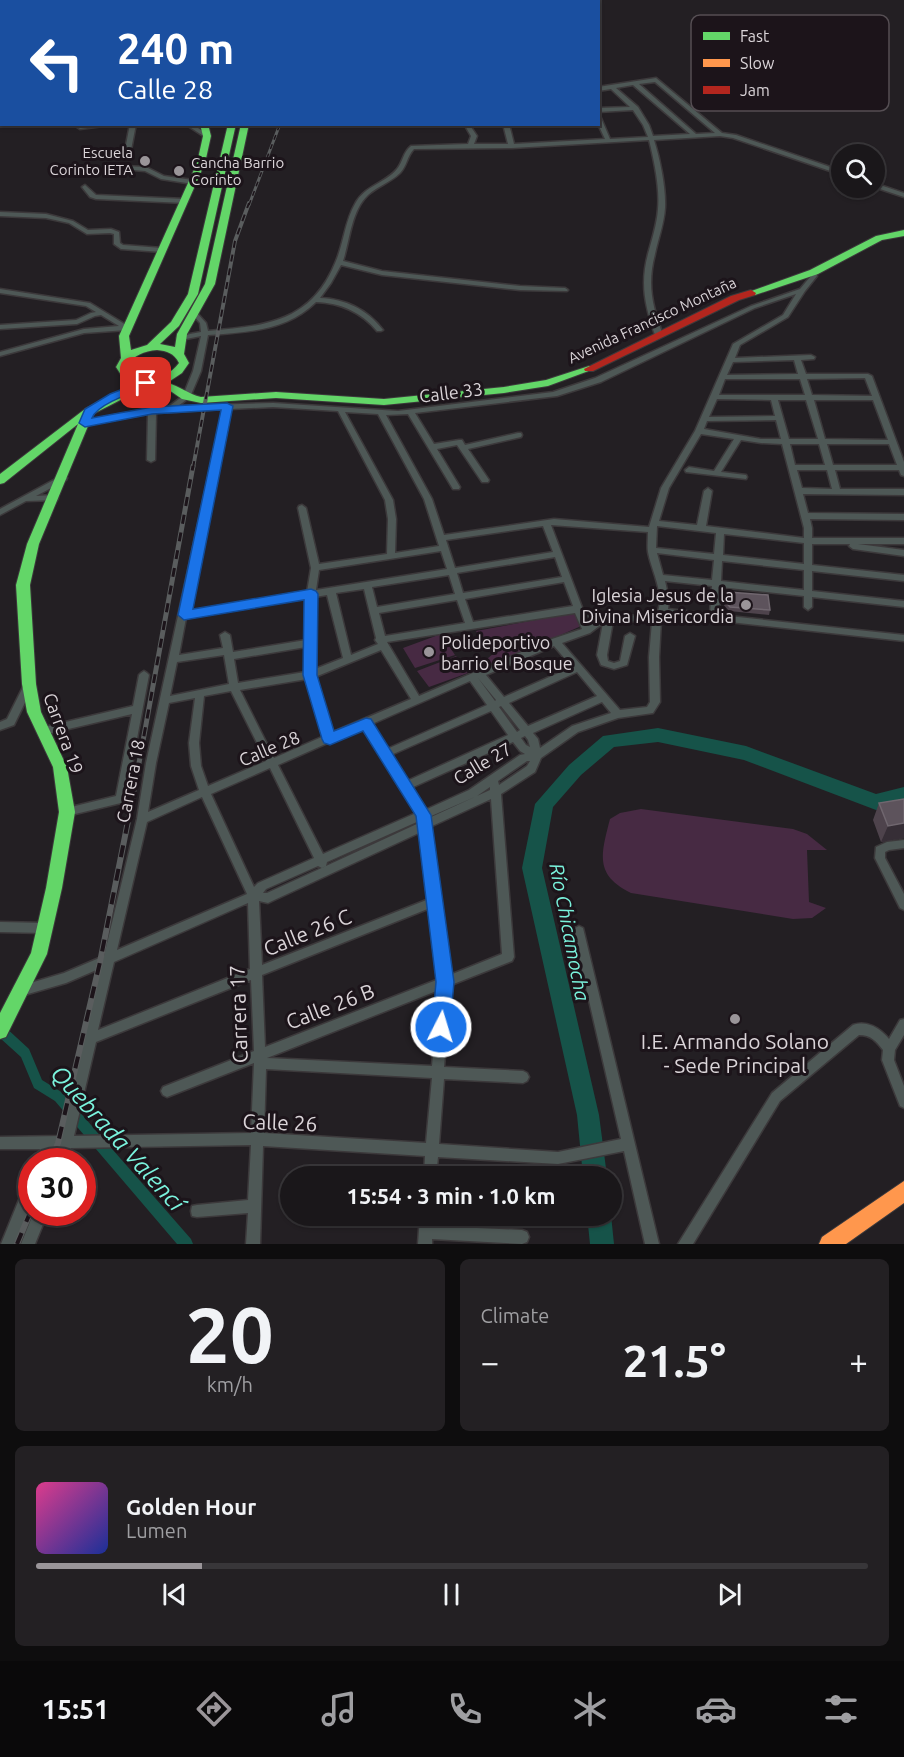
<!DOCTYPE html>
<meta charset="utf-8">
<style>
:root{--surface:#1a171a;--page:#232023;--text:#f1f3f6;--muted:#9f9fa2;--line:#383639;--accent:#9a9599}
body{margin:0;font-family:Ubuntu,sans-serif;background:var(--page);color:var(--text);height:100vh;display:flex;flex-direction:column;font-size:22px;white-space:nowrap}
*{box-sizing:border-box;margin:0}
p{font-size:20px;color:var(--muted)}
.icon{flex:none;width:33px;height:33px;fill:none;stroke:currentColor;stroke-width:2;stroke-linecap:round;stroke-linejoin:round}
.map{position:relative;height:1244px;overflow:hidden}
.side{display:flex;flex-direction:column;gap:15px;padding:15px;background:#0e0d0e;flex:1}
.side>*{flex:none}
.banner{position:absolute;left:0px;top:0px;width:600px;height:126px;box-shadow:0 2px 4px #0004,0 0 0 2px var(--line);background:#1a4fa0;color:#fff;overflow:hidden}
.tools{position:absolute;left:831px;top:144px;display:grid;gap:12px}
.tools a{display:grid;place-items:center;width:54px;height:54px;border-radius:50%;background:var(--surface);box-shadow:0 2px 4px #0004,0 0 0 2px var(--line);font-size:30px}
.speed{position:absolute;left:18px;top:1148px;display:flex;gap:12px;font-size:30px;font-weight:700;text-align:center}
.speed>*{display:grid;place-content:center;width:78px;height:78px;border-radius:50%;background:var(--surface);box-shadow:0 2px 4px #0004,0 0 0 2px var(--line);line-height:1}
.speed .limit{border:9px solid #d22;background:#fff;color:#111}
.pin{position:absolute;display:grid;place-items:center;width:51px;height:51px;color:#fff;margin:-26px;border-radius:12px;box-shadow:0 3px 9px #0006}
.me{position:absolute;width:66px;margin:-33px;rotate:5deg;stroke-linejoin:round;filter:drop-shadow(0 0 4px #0008)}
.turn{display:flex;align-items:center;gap:21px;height:126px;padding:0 18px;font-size:27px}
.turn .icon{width:78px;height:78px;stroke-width:2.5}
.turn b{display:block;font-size:42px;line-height:51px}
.big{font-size:45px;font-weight:700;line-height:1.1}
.side .card{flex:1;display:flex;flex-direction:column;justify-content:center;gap:9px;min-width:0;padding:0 21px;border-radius:9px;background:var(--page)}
.side .dial{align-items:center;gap:0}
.dial b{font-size:78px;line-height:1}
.song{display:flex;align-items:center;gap:18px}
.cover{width:72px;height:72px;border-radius:9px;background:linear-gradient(135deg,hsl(330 70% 55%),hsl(230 70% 35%))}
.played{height:6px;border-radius:3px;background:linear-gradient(90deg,var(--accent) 20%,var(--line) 20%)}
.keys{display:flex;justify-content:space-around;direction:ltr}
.heat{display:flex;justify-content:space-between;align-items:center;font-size:33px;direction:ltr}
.side .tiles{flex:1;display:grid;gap:15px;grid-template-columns:1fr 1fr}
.card:last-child{grid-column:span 2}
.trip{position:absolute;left:280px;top:1166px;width:342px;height:60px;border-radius:30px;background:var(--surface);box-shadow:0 2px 4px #0004,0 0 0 2px var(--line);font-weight:700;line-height:60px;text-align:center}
.tabs{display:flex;height:96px;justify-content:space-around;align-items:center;background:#0a090a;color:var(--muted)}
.tabs .icon{width:42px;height:42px}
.tabs .on{color:var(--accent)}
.tabs b{font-size:27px;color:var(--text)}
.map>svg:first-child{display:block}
.green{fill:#472a43}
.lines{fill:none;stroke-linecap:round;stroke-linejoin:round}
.canal{fill:#165349;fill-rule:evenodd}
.river{fill:#165349;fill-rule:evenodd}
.street-casing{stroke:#3c393b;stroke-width:3}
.fast-casing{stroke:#3c393b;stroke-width:2}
.slow-casing{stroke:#3c393b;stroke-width:2}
.jam-casing{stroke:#3c393b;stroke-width:2}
.street{fill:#4e5856;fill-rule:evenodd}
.fast{fill:#63d668;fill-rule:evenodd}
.slow{fill:#ff974d;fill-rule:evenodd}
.jam{fill:#b3261e;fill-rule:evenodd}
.rail-far3-casing{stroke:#5a5d5e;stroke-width:3}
.rail-far2-casing{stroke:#5a5d5e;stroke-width:4}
.rail-far1-casing{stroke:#5a5d5e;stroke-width:5}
.rail-casing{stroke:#5a5d5e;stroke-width:6}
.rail-far3{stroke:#1c141a;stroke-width:1.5;stroke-dasharray:5;stroke-linecap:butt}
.rail-far2{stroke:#1c141a;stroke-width:2;stroke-dasharray:7;stroke-linecap:butt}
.rail-far1{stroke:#1c141a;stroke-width:3;stroke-dasharray:9;stroke-linecap:butt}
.rail{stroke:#1c141a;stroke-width:4;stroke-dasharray:12;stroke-linecap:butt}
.wall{fill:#4e434c}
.shaded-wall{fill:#362e36}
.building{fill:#5d535c;stroke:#70676f;stroke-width:1.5}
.route{fill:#1a73e8;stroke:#114b97;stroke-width:1.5}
.poi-dot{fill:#9a9599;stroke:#1c141a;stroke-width:2}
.labels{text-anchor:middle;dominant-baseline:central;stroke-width:6;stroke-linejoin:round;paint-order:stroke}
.far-poi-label{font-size:15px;fill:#dad4d8;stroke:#1c141a;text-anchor:end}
.far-street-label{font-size:15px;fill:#dad4d8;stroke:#1c141a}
.street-label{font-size:18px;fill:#dad4d8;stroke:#1c141a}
.poi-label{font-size:18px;fill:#dad4d8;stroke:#1c141a;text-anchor:end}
.water-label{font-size:20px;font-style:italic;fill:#7af2dc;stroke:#1c141a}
.near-street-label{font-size:21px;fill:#dad4d8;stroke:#1c141a}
.near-poi-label{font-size:21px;fill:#dad4d8;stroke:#1c141a}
.near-water-label{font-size:24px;font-style:italic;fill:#7af2dc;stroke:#1c141a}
.key{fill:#1c141a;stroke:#554e53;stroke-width:1.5}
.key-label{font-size:16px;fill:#dad4d8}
</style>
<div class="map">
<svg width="904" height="1244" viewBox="0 0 904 1244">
<rect width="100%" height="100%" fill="#231f23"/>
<path class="green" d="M574 613 580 621 579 627 492 665 487 659 500 648 498 642 478 635 476 631Z
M441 634 455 655 415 668 403 648Z
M456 656 468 673 429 687 417 671Z
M641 809 793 829 807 834 827 850H807L809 902 826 908 812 918 793 919 631 893C594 875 601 854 610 819L620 813Z"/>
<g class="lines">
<path class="canal" d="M0 1024 4 1026 29 1049 42 1080 63 1093 191 1239 193 1244H177L55 1101 34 1088 21 1057 0 1038Z"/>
<path class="river" d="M658 728 746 746 876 794 904 787V803L876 810 744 760 658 742 614 747 581 775 553 807 542 868 599 1115 607 1176H583L577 1115 522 868 535 804 569 765 603 736Z
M587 1215H611L614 1244H590Z"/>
<defs>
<path id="street" d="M224 0H228V2H224Z
M355 0H366L364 2H350Z
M408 0H412L413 2H408Z
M559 0H563V2H559Z
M656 78 722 133 736 135 842 171V175L733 138 720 136 654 140C660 159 666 188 665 208 664 224 658 239 655 254 647 284 652 306 663 335L659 337 655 335C645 306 640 284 648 254 652 239 657 224 658 209 660 188 654 160 649 140L512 148 414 149C407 156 407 166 400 173 391 182 378 186 368 195 351 211 350 240 343 261L382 271 520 286 565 288 568 290 567 291 520 290 382 275 341 265 331 283 320 298C345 299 367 309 383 330L381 331H377C361 312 341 303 316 302 287 331 247 332 208 335L201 371 190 397 178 406 273 403 398 411 553 392 595 378 751 306 800 289 811 276 812 271H816L817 276 805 291 788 317 740 345 735 358 811 355 815 357 814 359 801 360 806 374H868L872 376 904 462V476L901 475 899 470H835L840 489H904V495L803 494 808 513 904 514V520L810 519 812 528V538H904V544H858L904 550V556L853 549 849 546 850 544H812V565L904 575V581L812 571V591L904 601V607L812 597V607L808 610 804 607V596L720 587 719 615 904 635V641L665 615 661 620 659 657 660 702 653 713 618 718 578 732 541 758 535 772 501 794 514 957 512 961 451 985 444 1067 523 1071 527 1073 529 1077 527 1081 523 1083 444 1079 439 1144 558 1152 621 1139 573 931 575 928 579 926 583 928 659 1244H645L624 1151 558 1164 438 1157 436 1176H424L425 1156 263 1146 260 1244H246L248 1213 197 1217 192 1216 191 1211 192 1206 197 1205 248 1200 251 1145 71 1148 66 1161H54L58 1148H52L47 1161H35L40 1149H0V1137L61 1136 101 968 66 983 21 996 17 995 15 991 17 987 64 973 104 956 137 819 146 763 223 409 156 413 155 460 151 462 147 460 148 414 85 425 81 423 85 421 152 408 168 407 183 396 193 371 201 336 181 340 177 338 190 334 201 332 200 323 192 314 193 313H197L206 323 208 331C266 326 312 322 336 261 344 242 345 221 355 204 365 185 386 183 397 169 403 162 403 152 411 146L468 144 471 136 464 124H469L477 136 474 144H508L503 124H509L514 144 605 139 598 124V116L601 118 610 139 648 137 643 125 633 110 598 112V108L630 107 611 89 598 91V87ZM655 82 715 133 696 134 639 84ZM633 85 690 134 653 136 649 125 638 107 616 88ZM796 294 783 315 733 344 695 431 661 488 649 527 554 519 444 535 432 499 386 415 408 414 453 489H459L460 487 437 449 457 445 482 482H488L489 480 468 449 521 437 522 435 521 433H518L465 445 462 440H459L434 444 415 413 557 396 601 382 755 308ZM794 360 798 374 727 375 733 362ZM865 378 872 396 812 395 807 379ZM725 379H800L805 395H719ZM717 399 771 400 775 416 709 417ZM778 400H806L818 439H789ZM814 400H873L888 440 825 439ZM273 407 338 411 385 500 388 519 387 554 319 564 306 508 302 505 299 506 298 508 311 568 307 592 188 611 230 409ZM345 412 378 414 424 499 439 546 395 553 396 519 393 500ZM776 420 781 439H761L704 429 707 421ZM701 434 734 439 714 471 689 467 685 470 686 472 746 479 747 477 746 475 721 472 741 440 761 443 782 444 804 528V538L706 526 712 491 708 488 704 491 697 525 659 521 669 488ZM790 444H819L825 465H795ZM827 444H889L897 465H833ZM797 470H827L832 489 802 488ZM551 525 648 532C648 539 647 546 648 552 651 570 668 600 655 616L604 615 583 610ZM543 526 553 552 455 568 446 540ZM657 526 716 533 714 554 656 548ZM724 534 804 543V564L723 555ZM441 551 447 569 316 590 319 570ZM657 553 714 560 712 580 663 575ZM555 557 562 577 463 593 457 573ZM722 561 804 570V590L721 581ZM449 575 455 594 377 607 372 587ZM665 581 712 586 710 614 668 609 669 599ZM564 582 573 606 473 622 465 599ZM364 589 376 638 375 640 378 644 351 655 336 593ZM327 595 343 658 315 669V597ZM307 598 306 640 233 652 230 635 225 632 220 635 223 648 179 655 186 618ZM457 600 465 623 385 636 379 613ZM575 613 582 629 552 639 419 696 387 642ZM586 617 596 619 589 625ZM613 621 652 622 649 657 650 702 647 707 620 710 562 643 590 633 603 623 597 655 601 665 614 669 627 665 635 636 630 633 625 636 620 661 614 663 608 661 607 655ZM554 646 572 667 504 697 486 675ZM306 647 305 672 238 683 234 659ZM381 650 411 699 333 732 315 677ZM224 655 229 684 170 696 177 662ZM577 672 597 696 528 726 509 703ZM478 678 496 700 495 701ZM307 679 324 736 274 758 240 690ZM470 681 487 705 387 749 372 724ZM231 691 266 761 208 786 201 766 199 743 204 696ZM195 698 189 743 191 766 199 790 148 812 156 763 169 703ZM602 702 611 713 572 726 540 748 538 739 533 733ZM501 706 520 730 517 732 499 707ZM491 711 508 735 407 781 391 755ZM364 727 416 813 323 854 278 765ZM525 736 528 740 530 747 526 745 521 738ZM513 742 520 751 525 754 520 755 469 790 425 810 411 788ZM527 761H530L527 766 499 785 498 781ZM270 768 314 858 258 883 254 887 211 794ZM490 787V790L429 818V817L477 796ZM202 797 247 894 117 950 147 822ZM491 799 502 954 450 975 430 827ZM419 821V823L326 866 327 862ZM421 832 429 899 262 965 259 901 268 903 272 901ZM318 866 322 868 326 866 267 893H263L266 889ZM248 903 250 969 98 1030 114 962ZM430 908 439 979 265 1047 262 975ZM251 980 254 1051 163 1087 161 1091 163 1095 167 1097 254 1063 251 1133 74 1136 96 1042ZM439 990 432 1066 267 1058ZM266 1069 432 1078 426 1143 264 1133Z
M0 109H2V113H0Z
M90 124H119L80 129 77 127Z
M130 124H136L131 150 128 152 125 150Z
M185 124H192L210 136 205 137Z
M200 163H223L226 165 223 167 198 166 197 165Z
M123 166 146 167 164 176 193 180 196 182 193 184 161 179 145 171 121 169 120 168Z
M874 183 904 193V197L874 187Z
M85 185 96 195 185 199 188 201 185 203 96 199 90 197 82 187Z
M0 212 46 214 73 221 88 230 111 229 119 232 120 243 123 245 162 248 165 250 162 252 121 249 114 244V234L110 233 87 234 69 223 46 218 0 216Z
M0 289 90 303 131 328 127 330 84 333 0 356V352L84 329 119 326 101 315 95 316 77 324 0 329V325L76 320 91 313 96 312 86 306 0 293Z
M63 475 67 478 66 480 36 496 54 495 57 496 58 498 57 500 26 501 0 515V509Z
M144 671 147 673 149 675 125 802 67 816 63 815 62 812 63 809 116 796 132 714 43 735 40 734 38 731 40 728 133 706 139 675 141 673Z
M29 680 32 681 34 684 14 725 0 730V722L7 719 26 681Z
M904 840V848L889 850 885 852V858L904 894V910L900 908 875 858 876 847 887 842Z
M0 922 45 923 49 925 51 928 49 931 45 933 0 932Z
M904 1019V1035L895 1050 894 1060 904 1086V1108L900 1106 882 1060 883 1050C876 1041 871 1035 859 1035L780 1101 693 1244H678L772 1093 853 1025C867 1020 880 1028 889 1039L900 1020Z
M32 1179V1202L15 1244H1L27 1180Z
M34 1212H48L35 1244H21Z
M420 1215H434L433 1226 522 1230 527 1232 529 1237 527 1242 522 1244 432 1239V1244H418Z"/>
<path id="fast" d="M165 0H173V2H166Z
M257 0H265V2H257Z
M270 0H278V2H270Z
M200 124H208L211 136 205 163 129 336 131 350 147 345 171 322 188 294 228 124H236L198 294 179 326 160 344 175 347 177 334 205 284 241 124H249L215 284 187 334 184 354 189 363 182 373 167 383C180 386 188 394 201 397L276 392 384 399 504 387 546 380 589 366 594 369 548 386 504 393 384 405 276 398 201 403 182 399 169 390 155 386 146 387 93 414 39 544 30 585 36 684 41 712 67 767 75 812 62 888 47 954 6 1037 0 1039V1013L31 953 46 888 59 812 53 767 27 712 22 684 16 585 27 544 78 424 4 483 0 484V474L85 409 133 384 123 378 116 367 121 358 119 336 197 163 203 136ZM157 350C167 351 174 353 179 363 165 381 140 388 126 367 134 355 144 351 157 350Z
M904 230V236L882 240 818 274 755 295H747L746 293 810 270 876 236Z"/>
<path id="slow" d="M65 0H73L74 2H66Z
M904 1181V1203L846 1244H819L822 1237Z"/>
<path id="jam" d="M751 290 756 293 755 295 739 300 593 371H585L584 369 731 296Z"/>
</defs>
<use href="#street" class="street-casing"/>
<use href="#fast" class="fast-casing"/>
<use href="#slow" class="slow-casing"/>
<use href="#jam" class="jam-casing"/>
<use href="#street" class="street"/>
<use href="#fast" class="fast"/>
<use href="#slow" class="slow"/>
<use href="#jam" class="jam"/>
<defs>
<path id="rail-far3" d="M249 205 280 124"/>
<path id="rail-far2" d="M193 468 235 241 249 203"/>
<path id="rail-far1" d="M131 807 193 466"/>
<path id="rail" d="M51 1161 58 1143 100 962 131 806
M17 1244 32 1208"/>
</defs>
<use href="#rail-far3" class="rail-far3-casing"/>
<use href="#rail-far2" class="rail-far2-casing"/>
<use href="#rail-far1" class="rail-far1-casing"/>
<use href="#rail" class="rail-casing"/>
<use href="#rail-far3" class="rail-far3"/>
<use href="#rail-far2" class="rail-far2"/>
<use href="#rail-far1" class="rail-far1"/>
<use href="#rail" class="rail"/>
</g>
<path class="wall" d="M723 599 770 610 769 615 729 611 722 603Z
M904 799V838L881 842 873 820 879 803Z"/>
<path class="shaded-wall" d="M904 823V838L881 842 888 826Z"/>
<path class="building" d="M728 592 768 595 770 610 730 607 723 599Z
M904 799V823L888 826 879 803Z"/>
<path class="route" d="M146 380 152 383 150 386C135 392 98 403 92 418L152 407 227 403 233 406 193 609 311 589 316 591 318 594 317 675 334 731 366 718 371 719 431 815 454 982 450 1027 447 1033 441 1035 434 1033 432 1027 436 982 416 816 363 731 330 745 324 743 322 739 303 675 304 600 184 620 178 615 221 410 152 414 85 427 79 423 85 409 110 394Z"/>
<g class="poi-dot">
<circle cx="145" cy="161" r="6"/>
<circle cx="179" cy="171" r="6"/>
<circle cx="746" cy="605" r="6"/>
<circle cx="429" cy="652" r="6"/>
<circle cx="735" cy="1019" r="6"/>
</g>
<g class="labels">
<g class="far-poi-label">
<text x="133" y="152">Escuela<tspan x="133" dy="17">Corinto IETA</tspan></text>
<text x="191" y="162" text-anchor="start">Cancha Barrio<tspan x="191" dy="17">Corinto</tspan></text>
</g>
<g class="far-street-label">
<text transform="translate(652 320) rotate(-25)">Avenida Francisco Montaña</text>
</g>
<g class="street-label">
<text transform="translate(451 392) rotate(-7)">Calle 33</text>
<text transform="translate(64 733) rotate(70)">Carrera 19</text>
<text transform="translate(269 748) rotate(-23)">Calle 28</text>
<text transform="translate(482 763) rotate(-31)">Calle 27</text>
<text transform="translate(130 781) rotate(-79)">Carrera 18</text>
</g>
<g class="poi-label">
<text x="734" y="595">Iglesia Jesus de la<tspan x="734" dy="21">Divina Misericordia</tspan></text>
<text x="441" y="642" text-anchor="start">Polideportivo<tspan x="441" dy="21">barrio el Bosque</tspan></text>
</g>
<g class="water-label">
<text transform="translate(570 932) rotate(79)">Río Chicamocha</text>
</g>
<g class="near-street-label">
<text transform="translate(307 932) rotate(-22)">Calle 26 C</text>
<text transform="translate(330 1006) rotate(-21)">Calle 26 B</text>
<text transform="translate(238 1014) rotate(-92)">Carrera 17</text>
<text transform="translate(280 1122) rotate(2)">Calle 26</text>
</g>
<g class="near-poi-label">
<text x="735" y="1041">I.E. Armando Solano<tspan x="735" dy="24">- Sede Principal</tspan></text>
</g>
<g class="near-water-label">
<text transform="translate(118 1138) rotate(48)">Quebrada Valencí</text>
</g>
</g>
<rect x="691" y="15" width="198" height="96" rx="9" class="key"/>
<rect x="703" y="32" width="27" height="8" fill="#63d668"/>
<rect x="703" y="59" width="27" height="8" fill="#ff974d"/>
<rect x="703" y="86" width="27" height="8" fill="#b3261e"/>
<g class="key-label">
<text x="740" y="42">Fast</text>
<text x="740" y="69">Slow</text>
<text x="740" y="96">Jam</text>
</g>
</svg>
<div class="tools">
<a><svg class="icon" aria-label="search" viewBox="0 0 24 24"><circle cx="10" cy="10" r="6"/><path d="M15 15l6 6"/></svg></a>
</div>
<div class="speed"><div class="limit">30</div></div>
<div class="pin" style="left:146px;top:383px;background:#d93025"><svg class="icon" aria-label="arrive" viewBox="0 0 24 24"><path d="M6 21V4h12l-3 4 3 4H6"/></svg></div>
<svg class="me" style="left:441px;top:1027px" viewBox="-20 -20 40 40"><circle r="17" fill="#1a73e8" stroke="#fff" stroke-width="3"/><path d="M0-11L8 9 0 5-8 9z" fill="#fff"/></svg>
<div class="trip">15:54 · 3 min · 1.0 km</div>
<div class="banner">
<div class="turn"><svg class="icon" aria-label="left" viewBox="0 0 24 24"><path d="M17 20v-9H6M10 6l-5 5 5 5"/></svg><div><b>240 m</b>Calle 28</div></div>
</div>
</div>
<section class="side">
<div class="tiles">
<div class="card dial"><b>20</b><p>km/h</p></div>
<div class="card"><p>Climate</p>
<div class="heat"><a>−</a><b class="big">21.5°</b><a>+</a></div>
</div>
<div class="card">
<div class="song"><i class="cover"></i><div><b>Golden Hour</b><p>Lumen</p></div></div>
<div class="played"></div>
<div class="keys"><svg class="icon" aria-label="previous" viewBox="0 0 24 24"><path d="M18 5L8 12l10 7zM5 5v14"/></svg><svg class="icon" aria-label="pause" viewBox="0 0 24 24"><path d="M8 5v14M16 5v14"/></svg><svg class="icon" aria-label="next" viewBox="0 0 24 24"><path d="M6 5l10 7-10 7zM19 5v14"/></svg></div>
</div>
</div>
</section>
<nav class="tabs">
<b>15:51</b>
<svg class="icon on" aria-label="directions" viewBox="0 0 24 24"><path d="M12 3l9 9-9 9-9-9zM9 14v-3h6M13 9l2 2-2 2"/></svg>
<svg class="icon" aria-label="music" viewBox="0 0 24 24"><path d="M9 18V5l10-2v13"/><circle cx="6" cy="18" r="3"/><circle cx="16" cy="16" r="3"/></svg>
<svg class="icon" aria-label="phone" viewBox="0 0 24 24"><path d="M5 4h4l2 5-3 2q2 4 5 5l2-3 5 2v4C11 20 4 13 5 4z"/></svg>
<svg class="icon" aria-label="climate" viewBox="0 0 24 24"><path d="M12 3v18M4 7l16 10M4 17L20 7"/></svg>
<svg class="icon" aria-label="car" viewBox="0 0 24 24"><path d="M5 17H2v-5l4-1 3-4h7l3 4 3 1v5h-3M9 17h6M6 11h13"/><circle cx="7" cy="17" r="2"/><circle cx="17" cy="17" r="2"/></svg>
<svg class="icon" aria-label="filters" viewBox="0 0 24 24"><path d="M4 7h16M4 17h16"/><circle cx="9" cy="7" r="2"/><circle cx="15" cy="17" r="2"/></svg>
</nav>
